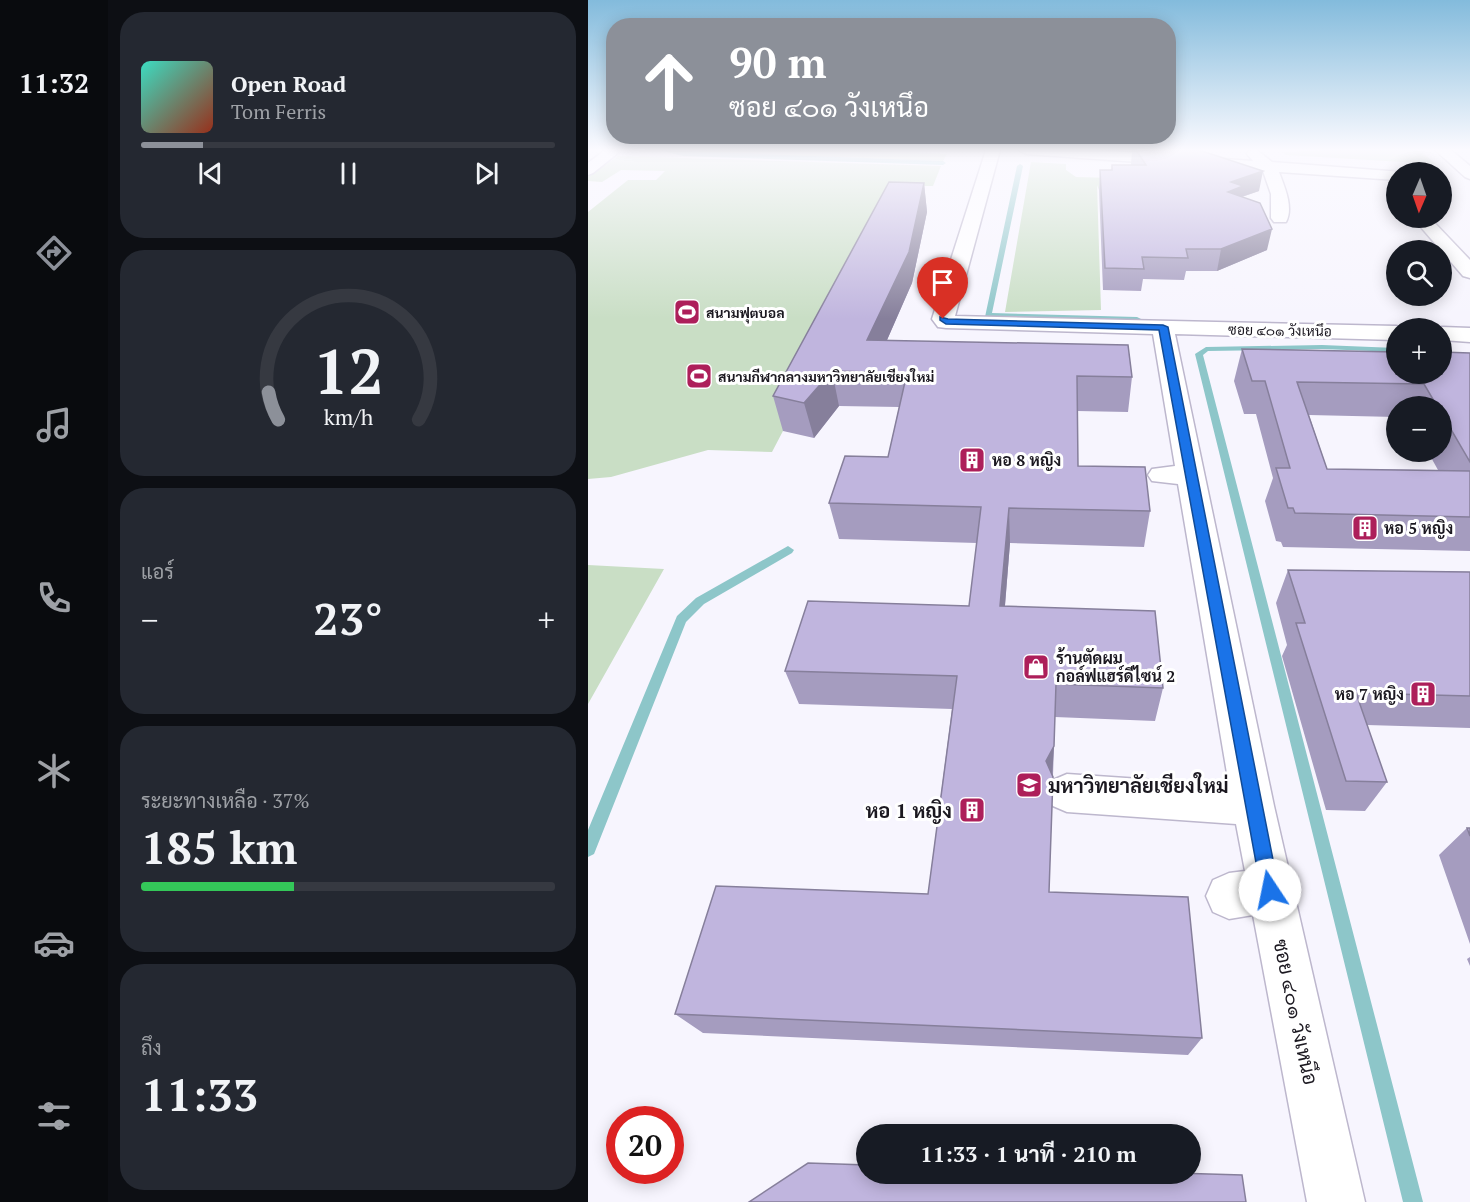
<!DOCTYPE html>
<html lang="th">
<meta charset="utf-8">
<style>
:root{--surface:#171b24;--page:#242831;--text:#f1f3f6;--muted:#9ea1a6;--line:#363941;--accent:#8c9099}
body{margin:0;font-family:"PT Serif",Sarabun,serif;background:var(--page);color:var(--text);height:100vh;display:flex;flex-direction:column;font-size:22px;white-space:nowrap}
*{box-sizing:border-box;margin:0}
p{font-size:20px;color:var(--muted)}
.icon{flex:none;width:33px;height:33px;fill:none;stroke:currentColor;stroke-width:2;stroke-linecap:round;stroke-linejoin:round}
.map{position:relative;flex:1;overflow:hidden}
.panel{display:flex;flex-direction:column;gap:12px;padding:12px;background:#0d0f14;width:480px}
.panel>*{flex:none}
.hud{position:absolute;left:18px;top:18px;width:570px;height:126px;border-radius:24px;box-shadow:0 3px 15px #0003;background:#8c9099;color:#fff;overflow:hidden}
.needle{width:39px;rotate:182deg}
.fabs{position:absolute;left:798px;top:162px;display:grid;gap:12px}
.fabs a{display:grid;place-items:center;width:66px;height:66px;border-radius:50%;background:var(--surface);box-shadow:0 3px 15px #0003;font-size:30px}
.speed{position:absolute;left:18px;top:1106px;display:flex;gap:12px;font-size:30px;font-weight:700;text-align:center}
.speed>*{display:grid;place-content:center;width:78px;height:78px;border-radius:50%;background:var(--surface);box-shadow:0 3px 15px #0003;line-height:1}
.speed .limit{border:9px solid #d22;background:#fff;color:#111}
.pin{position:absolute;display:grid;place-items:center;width:51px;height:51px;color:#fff;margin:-62px -26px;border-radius:50% 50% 50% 0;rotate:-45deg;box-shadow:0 0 6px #0007}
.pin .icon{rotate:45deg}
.me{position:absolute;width:66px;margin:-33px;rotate:349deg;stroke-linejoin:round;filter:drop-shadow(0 0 4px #0008)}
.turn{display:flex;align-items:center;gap:21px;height:126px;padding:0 24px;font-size:27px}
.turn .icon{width:78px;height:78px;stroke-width:2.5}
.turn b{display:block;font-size:42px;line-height:51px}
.big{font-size:45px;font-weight:700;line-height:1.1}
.panel .tile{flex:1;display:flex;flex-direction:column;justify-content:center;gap:9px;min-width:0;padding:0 21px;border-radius:24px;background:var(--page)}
.panel .dial{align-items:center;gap:0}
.dial svg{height:156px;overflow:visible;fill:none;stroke:var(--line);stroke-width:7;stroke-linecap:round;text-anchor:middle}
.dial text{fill:var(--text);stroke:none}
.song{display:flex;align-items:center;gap:18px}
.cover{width:72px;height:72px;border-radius:9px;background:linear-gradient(135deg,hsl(170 70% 55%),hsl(10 70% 35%))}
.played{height:6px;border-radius:3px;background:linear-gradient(90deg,var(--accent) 15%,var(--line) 15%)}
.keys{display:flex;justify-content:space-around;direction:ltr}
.heat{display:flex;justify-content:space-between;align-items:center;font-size:33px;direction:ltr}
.charge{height:9px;border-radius:4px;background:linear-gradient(90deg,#34c759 37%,var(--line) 0)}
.trip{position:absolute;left:268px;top:1124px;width:345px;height:60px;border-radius:30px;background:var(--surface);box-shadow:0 3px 15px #0003;font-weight:700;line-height:60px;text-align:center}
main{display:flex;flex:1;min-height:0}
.dock{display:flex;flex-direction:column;width:108px;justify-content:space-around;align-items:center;background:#090b0e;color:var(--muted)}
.dock .icon{width:42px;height:42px}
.dock .current{color:var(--accent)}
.dock b{font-size:27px;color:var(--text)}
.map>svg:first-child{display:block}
.green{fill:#c9dec5}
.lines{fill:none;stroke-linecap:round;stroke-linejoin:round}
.stream{fill:#8dc6c9;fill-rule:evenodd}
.minor-casing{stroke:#bdb7cd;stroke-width:3}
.minor{fill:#fff;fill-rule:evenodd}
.wall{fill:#a59cbf;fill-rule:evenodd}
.shaded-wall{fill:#867f9b}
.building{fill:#c0b5de;stroke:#867f9b;stroke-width:1.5}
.route{fill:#1a73e8;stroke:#114b97;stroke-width:1.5}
.labels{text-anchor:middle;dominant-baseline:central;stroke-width:6;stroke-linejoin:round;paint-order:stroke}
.far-poi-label{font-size:14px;font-weight:bold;fill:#1b1820;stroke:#fff;text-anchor:start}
.far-street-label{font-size:14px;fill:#1b1820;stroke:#fff}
.poi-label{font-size:16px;font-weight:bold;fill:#1b1820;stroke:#fff;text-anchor:start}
.near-poi-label{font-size:20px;font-weight:bold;fill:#1b1820;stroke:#fff;text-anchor:start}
.near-street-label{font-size:20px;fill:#1b1820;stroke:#fff}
</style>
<main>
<nav class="dock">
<b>11:32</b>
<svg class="icon current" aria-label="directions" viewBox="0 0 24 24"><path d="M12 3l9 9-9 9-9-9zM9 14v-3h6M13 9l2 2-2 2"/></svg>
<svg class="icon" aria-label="music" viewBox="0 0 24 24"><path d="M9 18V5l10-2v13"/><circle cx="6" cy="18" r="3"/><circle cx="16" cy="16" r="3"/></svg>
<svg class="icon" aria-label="phone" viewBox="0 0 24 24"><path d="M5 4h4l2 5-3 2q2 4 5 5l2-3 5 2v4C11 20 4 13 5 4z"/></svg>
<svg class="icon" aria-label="climate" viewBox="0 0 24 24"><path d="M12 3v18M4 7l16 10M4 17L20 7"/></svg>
<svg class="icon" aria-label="car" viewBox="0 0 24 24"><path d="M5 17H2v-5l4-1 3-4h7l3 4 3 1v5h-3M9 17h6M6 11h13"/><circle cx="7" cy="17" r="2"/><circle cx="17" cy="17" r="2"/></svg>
<svg class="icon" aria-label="filters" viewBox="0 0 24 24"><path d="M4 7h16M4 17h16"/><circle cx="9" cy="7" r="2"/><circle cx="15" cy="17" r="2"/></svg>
</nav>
<section class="panel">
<div class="tile">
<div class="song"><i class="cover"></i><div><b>Open Road</b><p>Tom Ferris</p></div></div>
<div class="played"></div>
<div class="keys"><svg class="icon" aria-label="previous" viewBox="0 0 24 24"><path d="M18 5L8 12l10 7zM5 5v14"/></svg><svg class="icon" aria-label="pause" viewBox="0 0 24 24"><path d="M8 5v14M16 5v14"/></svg><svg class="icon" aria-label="next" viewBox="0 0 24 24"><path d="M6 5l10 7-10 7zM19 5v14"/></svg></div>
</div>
<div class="tile dial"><svg viewBox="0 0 100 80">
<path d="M14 69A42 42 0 1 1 86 69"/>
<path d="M14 69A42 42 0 0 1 9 55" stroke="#8c9099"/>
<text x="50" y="56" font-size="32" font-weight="700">12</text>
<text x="50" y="72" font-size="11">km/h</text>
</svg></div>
<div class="tile"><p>แอร์</p>
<div class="heat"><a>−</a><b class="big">23°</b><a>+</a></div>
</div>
<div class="tile"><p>ระยะทางเหลือ · 37%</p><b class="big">185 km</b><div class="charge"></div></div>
<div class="tile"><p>ถึง</p><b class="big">11:33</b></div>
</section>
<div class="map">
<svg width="882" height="1202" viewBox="0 0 882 1202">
<rect width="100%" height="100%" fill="#f7f5fe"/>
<path class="green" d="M114 150H284L359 154 355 161 110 152Z
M735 150H830L848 164 698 155 694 152Z
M30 156 353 166 345 186H323L184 452 120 450 23 477 0 479V212L40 180H68L77 171 33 170 14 182 0 181V177Z
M443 162 478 164V170L488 177 595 180 522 190H511L509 185 513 310 417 312Z
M0 565 76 569 0 704Z"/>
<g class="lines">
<path class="stream" d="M71 150 355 161 358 163 355 165 95 156Z
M432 164 435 166 404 313 549 317 553 319 552 321 397 317 429 166Z
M734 345 808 348V352L734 349 620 351 615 355 835 1202H815L607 354 618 347Z
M200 546 206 550 204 553 116 604 98 622 8 849 6 854 0 857V830L89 616 108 598Z"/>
<defs>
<path id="minor" d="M17 150H28L30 153 5 173 0 175V163Z
M398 150H412L367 316 808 326 816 328H808V340L587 334 686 806 777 1202H719L665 915 641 919 625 912 618 896 625 880 641 873 657 871 648 824 479 812 465 806 459 793 465 780 479 774 641 785 590 484 564 481 560 475 564 469 587 466 565 334 358 328 350 327 344 319Z
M431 150H507L665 161 659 154 661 151 669 150 684 162 814 172H808V180L691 172C696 186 706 207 698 222H686L683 218V194L675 171 438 154Z
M847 150H863L882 166V179L877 177Z
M825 218H842L882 260V278L875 276Z
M854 327 882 328V342L854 340V328H850Z"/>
</defs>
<use href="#minor" class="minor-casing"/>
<use href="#minor" class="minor"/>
</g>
<path class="wall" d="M544 150H611L671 191 654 197 679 250 629 271H598L596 280 555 279 553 291 515 290 511 190 512 170H523L543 165V164Z
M336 183 339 212 324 283 299 340 544 377 540 412 489 411 490 466 562 511 556 547 422 543 417 606 575 688 567 721 467 717 461 892 614 1038 600 1055 115 1033 87 1014 340 894 364 709 211 704 197 671 381 606 389 543 251 539 241 503 300 457 311 407 251 406 226 438 195 431 185 396Z
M654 349 882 353V551L695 547 693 542 688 541 677 501 685 478 668 414H656L646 381ZM808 406H854V452H840L850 470 739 469 721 415 808 417Z
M700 570 882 572V728L779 725 799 782 777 811 738 810 694 656 699 645 688 603Z
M879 828H882V944L851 855Z
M882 957V966L879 959Z"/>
<path class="shaded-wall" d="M675 171 671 191 653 197 640 192 643 182Z
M336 183 339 212 324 283 285 372 279 340Z
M684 229 679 250 629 271 633 249Z
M244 371 251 406 226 438 216 403Z
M421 508 422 543 414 641 412 606Z
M466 746 464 778 458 761Z"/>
<path class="building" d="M548 150H611L675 171 643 182 655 186 640 192 672 203 684 229 633 249H598L600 258 554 257 556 269 517 268 512 170H524V165H558Z
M301 182 336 183 321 252 279 340 540 345 544 377 489 376 490 466 557 467 562 511 421 508 412 606 567 611 575 688 468 684 466 746 458 761 465 777 461 892 600 897 614 1038 87 1014 128 886 340 894 369 676 197 671 220 601 381 606 393 507 241 503 257 456 300 457 319 373 244 371 216 403 185 396Z
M654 349 808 352V374H854V352L882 353V462L854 414V406H849L836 384 709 382 739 469 882 471V517L707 513 705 508H700L688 468H702L677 381H664Z
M700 570 882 572V696L768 693 799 782 758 781 708 623H717Z
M879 828H882V836Z
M220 1163 279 1165V1173H587L654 1175 658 1202H161Z"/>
<linearGradient id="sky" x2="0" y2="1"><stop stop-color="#83bbdc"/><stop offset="0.47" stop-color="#fbfaff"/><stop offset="1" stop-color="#fbfaff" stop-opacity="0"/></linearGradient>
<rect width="882" height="319" fill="url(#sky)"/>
<path class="route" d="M352 317 360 319 575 325 580 327 691 890 689 897 682 900 675 897 673 890 571 330 358 324 352 320Z"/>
<defs>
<symbol id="stadium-square" viewBox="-11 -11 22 22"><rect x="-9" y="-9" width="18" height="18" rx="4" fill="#ad1f5a" stroke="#fff"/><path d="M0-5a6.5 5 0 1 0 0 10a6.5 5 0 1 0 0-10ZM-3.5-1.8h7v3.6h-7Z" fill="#fff"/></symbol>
<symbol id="building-square" viewBox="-11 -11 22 22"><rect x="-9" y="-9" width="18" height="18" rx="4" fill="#ad1f5a" stroke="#fff"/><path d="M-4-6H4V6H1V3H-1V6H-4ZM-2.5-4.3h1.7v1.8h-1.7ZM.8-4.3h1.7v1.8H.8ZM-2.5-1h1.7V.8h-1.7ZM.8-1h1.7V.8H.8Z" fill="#fff"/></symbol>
<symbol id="shop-square" viewBox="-11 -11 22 22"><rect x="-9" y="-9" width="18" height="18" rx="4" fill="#ad1f5a" stroke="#fff"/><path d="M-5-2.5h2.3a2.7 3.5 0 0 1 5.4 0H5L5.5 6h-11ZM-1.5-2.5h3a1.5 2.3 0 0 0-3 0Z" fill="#fff"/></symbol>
<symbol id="university-square" viewBox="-11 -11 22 22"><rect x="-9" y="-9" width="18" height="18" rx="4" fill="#ad1f5a" stroke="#fff"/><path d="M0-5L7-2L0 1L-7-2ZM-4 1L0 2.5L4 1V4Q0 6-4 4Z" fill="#fff"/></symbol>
</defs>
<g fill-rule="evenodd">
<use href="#stadium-square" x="84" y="297" width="30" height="30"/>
<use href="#stadium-square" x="96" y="361" width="30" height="30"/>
<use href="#building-square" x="369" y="445" width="30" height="30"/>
<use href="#building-square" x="762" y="513" width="30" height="30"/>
<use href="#shop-square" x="433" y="652" width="30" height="30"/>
<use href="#building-square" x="820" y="679" width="30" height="30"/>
<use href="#university-square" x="426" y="770" width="30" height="30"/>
<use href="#building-square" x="369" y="795" width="30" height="30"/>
</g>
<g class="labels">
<g class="far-poi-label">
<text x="118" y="312">สนามฟุตบอล</text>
<text x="130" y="376">สนามกีฬากลางมหาวิทยาลัยเชียงใหม่</text>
</g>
<g class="far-street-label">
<text transform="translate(692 330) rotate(1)">ซอย ๔๐๑ วังเหนึอ</text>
</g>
<g class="poi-label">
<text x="404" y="460">หอ 8 หญิง</text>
<text x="796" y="528">หอ 5 หญิง</text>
<text x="468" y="658">ร้านตัดผม<tspan x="468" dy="18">กอล์ฟแฮร์ดีไซน์ 2</tspan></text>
<text x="816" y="694" text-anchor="end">หอ 7 หญิง</text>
</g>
<g class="near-poi-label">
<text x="460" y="785">มหาวิทยาลัยเชียงใหม่</text>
<text x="364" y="810" text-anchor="end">หอ 1 หญิง</text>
</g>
<g class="near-street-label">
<text transform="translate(708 1012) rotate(78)">ซอย ๔๐๑ วังเหนึอ</text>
</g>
</g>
</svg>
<div class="fabs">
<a><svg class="needle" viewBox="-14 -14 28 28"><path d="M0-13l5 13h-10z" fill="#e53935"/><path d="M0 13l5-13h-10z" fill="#9ea1a6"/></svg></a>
<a><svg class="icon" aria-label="search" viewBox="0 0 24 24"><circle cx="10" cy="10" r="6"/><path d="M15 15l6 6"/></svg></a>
<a>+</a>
<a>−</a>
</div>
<div class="speed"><div class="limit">20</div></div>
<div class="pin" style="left:355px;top:319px;background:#d93025"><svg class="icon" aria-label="arrive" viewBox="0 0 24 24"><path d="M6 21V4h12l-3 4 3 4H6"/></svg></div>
<svg class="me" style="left:682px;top:890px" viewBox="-20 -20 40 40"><circle r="19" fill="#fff"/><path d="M0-13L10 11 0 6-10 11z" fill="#1a73e8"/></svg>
<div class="trip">11:33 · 1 นาที · 210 m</div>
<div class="hud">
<div class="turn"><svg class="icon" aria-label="ahead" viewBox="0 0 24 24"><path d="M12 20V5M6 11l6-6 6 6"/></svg><div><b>90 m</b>ซอย ๔๐๑ วังเหนึอ</div></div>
</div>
</div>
</main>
